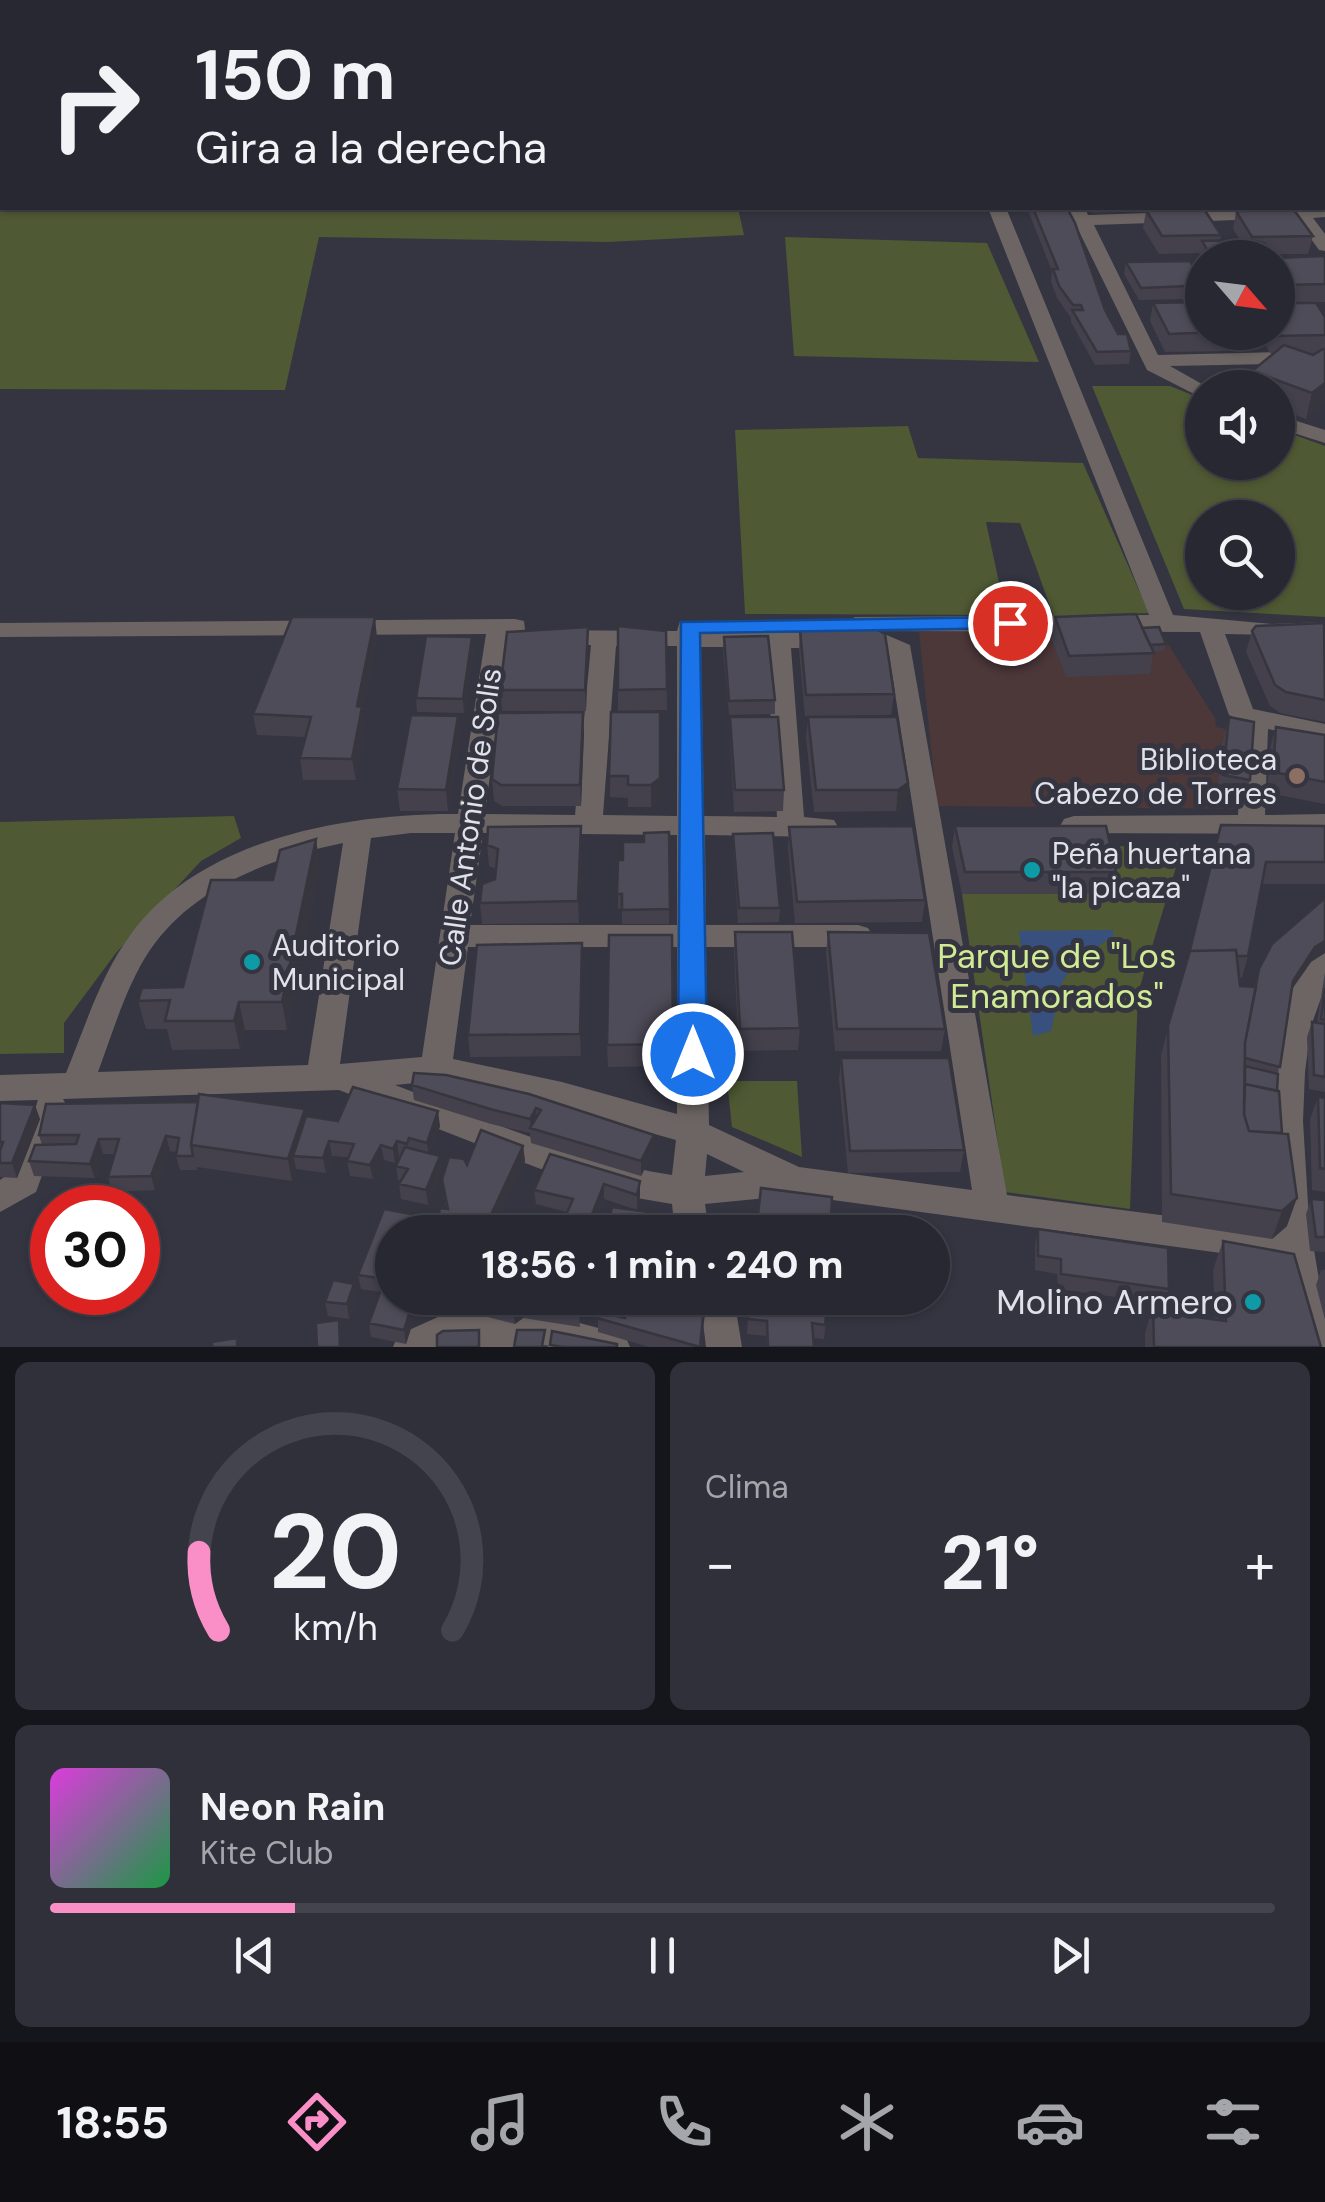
<!DOCTYPE html>
<html lang="es">
<meta charset="utf-8">
<style>
:root{--surface:#272831;--page:#2f3039;--text:#f1f3f6;--muted:#a4a6ab;--line:#43444d;--accent:#fa8fc7}
body{margin:0;font-family:"DM Sans",sans-serif;background:var(--page);color:var(--text);height:100vh;display:flex;flex-direction:column;font-size:38px;white-space:nowrap}
*{box-sizing:border-box;margin:0}
p{font-size:32px;color:var(--muted)}
.icon{flex:none;width:55px;height:55px;fill:none;stroke:currentColor;stroke-width:2;stroke-linecap:round;stroke-linejoin:round}
.map{position:relative;height:1347px;overflow:hidden}
.details{display:flex;flex-direction:column;gap:15px;padding:15px;background:#15161b;flex:1}
.details>*{flex:none}
.guide{position:absolute;left:0px;top:0px;width:1325px;height:210px;box-shadow:0 2px 8px #0004,0 0 0 2px var(--line);background:#272831;color:var(--text);overflow:hidden}
.needle{width:65px;rotate:118deg}
.fabs{position:absolute;left:1185px;top:240px;display:grid;gap:20px}
.fabs a{display:grid;place-items:center;width:110px;height:110px;border-radius:50%;background:var(--surface);box-shadow:0 2px 8px #0004,0 0 0 2px var(--line);font-size:50px}
.speed{position:absolute;left:30px;top:1185px;display:flex;gap:20px;font-size:50px;font-weight:700;text-align:center}
.speed>*{display:grid;place-content:center;width:130px;height:130px;border-radius:50%;background:var(--surface);box-shadow:0 2px 8px #0004,0 0 0 2px var(--line);line-height:1}
.speed .limit{border:15px solid #d22;background:#fff;color:#111}
.pin{position:absolute;display:grid;place-items:center;width:85px;height:85px;color:#fff;margin:-42px;border:5px solid #fff;border-radius:50%;box-shadow:0 2px 10px #0007}
.me{position:absolute;width:110px;margin:-55px;rotate:0deg;stroke-linejoin:round;filter:drop-shadow(0 0 8px #0008)}
.turn{display:flex;align-items:center;gap:35px;height:210px;padding:0 30px;font-size:45px}
.turn .icon{width:130px;height:130px;stroke-width:2.5}
.turn b{display:block;font-size:70px;line-height:85px}
.big{font-size:75px;font-weight:800;line-height:1.1}
.details .widget{flex:1;display:flex;flex-direction:column;justify-content:center;gap:15px;min-width:0;padding:0 35px;border-radius:15px;background:var(--page)}
.details .dial{align-items:center;gap:0}
.dial svg{height:260px;overflow:visible;fill:none;stroke:var(--line);stroke-width:7;stroke-linecap:round;text-anchor:middle}
.dial text{fill:var(--text);stroke:none}
.song{display:flex;align-items:center;gap:30px}
.cover{width:120px;height:120px;border-radius:15px;background:linear-gradient(135deg,hsl(300 70% 55%),hsl(140 70% 35%))}
.played{height:10px;border-radius:5px;background:linear-gradient(90deg,var(--accent) 20%,var(--line) 20%)}
.keys{display:flex;justify-content:space-around;direction:ltr}
.heat{display:flex;justify-content:space-between;align-items:center;font-size:55px;direction:ltr}
.details .tiles{flex:1;display:grid;gap:15px;grid-template-columns:1fr 1fr}
.widget:last-child{grid-column:span 2}
.trip{position:absolute;left:375px;top:1215px;width:575px;height:100px;border-radius:50px;background:var(--surface);box-shadow:0 2px 8px #0004,0 0 0 2px var(--line);font-weight:800;line-height:100px;text-align:center}
.tabs{display:flex;height:160px;justify-content:space-around;align-items:center;background:#101014;color:var(--muted)}
.tabs .icon{width:70px;height:70px}
.tabs .on{color:var(--accent)}
.tabs b{font-size:45px;color:var(--text)}
.map>svg:first-child{display:block}
.education{fill:#4c3739}
.green{fill:#4f5933;fill-rule:evenodd}
.water{fill:#37507e}
.lines{fill:none;stroke-linecap:round;stroke-linejoin:round}
.minor{fill:#6c6563;fill-rule:evenodd}
.wall{fill:#44414d;fill-rule:evenodd}
.shaded-wall{fill:#37353e}
.building{fill:#4f4c59;stroke:#37353e;stroke-width:2.5;fill-rule:evenodd}
.route{fill:#1a73e8;stroke:#114b97;stroke-width:2.5}
.education-dot{fill:#8d6e63;stroke:#343541;stroke-width:4}
.culture-dot{fill:#0f9aa8;stroke:#343541;stroke-width:4}
.labels{text-anchor:middle;dominant-baseline:central;stroke-width:10;stroke-linejoin:round;paint-order:stroke}
.poi-label{font-size:30px;fill:#e1e1e9;stroke:#343541;text-anchor:start}
.street-label{font-size:30px;fill:#e1e1e9;stroke:#343541}
.near-park-label{font-size:35px;fill:#d1ea94;stroke:#343541}
.near-poi-label{font-size:35px;fill:#e1e1e9;stroke:#343541;text-anchor:end}
</style>
<div class="map">
<svg width="1325" height="1347" viewBox="0 0 1325 1347">
<rect width="100%" height="100%" fill="#343541"/>
<path class="education" d="M1158 628 1215 718 1216 727 1250 734 1239 809 937 806 919 632Z"/>
<path class="green" d="M0 181 2 208H738L744 235 607 242 319 237 285 390 0 389Z
M785 237 987 243 1039 362 794 356Z
M1092 386H1170L1202 399V462H1278V429L1325 446V617L1184 609ZM1202 518H1278V592H1202Z
M908 426 918 458 1083 463 1149 613 1054 617 1020 523 986 522 1006 615 745 614 735 430Z
M234 816 241 838 201 861 116 953 64 1023V1053L0 1054V822Z
M1183 844 1138 993 1130 1209 1005 1192 962 894 1111 893 1101 847Z
M727 1081H797L802 1157 732 1127Z"/>
<path class="water" d="M1113 930V936L1076 961 1061 984 1051 1031 1033 1036 1019 931Z"/>
<g class="lines">
<path class="minor" d="M869 0H886L887 2H871Z
M1131 0H1146L1147 2H1133Z
M1322 40H1325V48H1322Z
M0 102H2V112H0Z
M1325 207V217L1313 218 1325 234V251L1319 250 1296 218 1094 225 1158 355 1325 351V363L1170 366 1209 388H1202V398L1147 370 1068 209 1085 208 1088 215Z
M988 208H1006L1173 615 1272 624 1325 622V636L1225 634 1253 709 1325 724V740L1268 729 1265 815 1325 814V834L1064 833 1060 826 1064 819 1074 816 1238 815 1243 723 1229 715 1200 632 855 631 843 624 855 617 1149 615Z
M1278 415 1325 430V443L1278 428Z
M515 619 524 621 525 630 677 631 680 621H698L701 632 882 633 910 645 1007 1195 1276 1230C1270 1175 1259 972 1325 952V987L1311 1026 1305 1072 1303 1121 1309 1220 1325 1315V1347H1302L1286 1302 1279 1261 796 1195 705 1204 709 1232H675L672 1204 631 1197 538 1168 339 1090 63 1099 67 1106 36 1192 0 1212V1180L10 1173 38 1100 0 1101V1075L66 1073C85 1027 101 974 131 934 201 838 348 813 458 814L486 634 0 637V623ZM507 645H591L575 815 485 814ZM616 646H677V816L603 815ZM701 647H766L777 817 704 816ZM791 648H878L889 654 972 1190 799 1167 709 1125 706 947H858L868 944 873 936 868 928 858 925H706L705 835 824 837 834 834 838 827 834 820 804 817ZM411 833H455L422 1057 340 1064 371 838ZM483 833 677 835V925H470ZM343 843 308 1065 98 1072C113 1032 126 986 150 950 193 887 271 858 343 843ZM468 947H677V1114L562 1082 453 1059ZM436 1081 562 1108 676 1140 672 1175C576 1160 485 1119 395 1085ZM707 1154 744 1172 705 1176Z
M700 1298H734L742 1347H706Z
M449 1312 553 1316 625 1335 630 1347H393L398 1335Z"/>
</g>
<path class="wall" d="M0 0H37L35 2H2V20L0 21Z
M1152 0H1193V2H1154Z
M1266 0H1325V40H1322V2H1268Z
M0 112H2V175H0Z
M1027 208H1067L1105 310 1118 334 1131 351 1129 364 1095 365 1071 322V318L1057 298 1051 281 1052 271Z
M1090 208H1279L1278 210 1313 236 1308 254H1271L1274 258H1202L1199 253 1159 254 1143 228 1146 211 1093 213ZM1205 209H1214L1216 212H1236L1233 229 1240 240 1220 241 1221 235Z
M1325 256V302L1283 303 1278 296V258Z
M1126 262 1202 285 1235 332 1231 351 1165 352 1150 321 1153 303 1187 302 1185 299 1139 300 1124 274Z
M1325 317V403L1306 419 1278 408V388H1248L1252 371 1272 354H1271L1257 332H1278Z
M1055 617 1142 628 1166 644 1164 651 1153 652 1150 674 1066 677 1051 638Z
M618 626 666 631 667 710 618 711Z
M1325 626V722L1280 713 1270 706 1246 652 1252 631Z
M588 627 586 711H502L500 690Z
M800 630 894 694 891 715 805 716 799 650Z
M472 637 473 651 464 713 417 712 416 698Z
M724 637 775 700V714L729 715 723 651Z
M377 638 363 711 365 728 356 780H303L300 758 305 737 257 735 253 714Z
M611 712 660 799 651 807H628V798L610 797Z
M458 716 460 737 448 811H400L397 789Z
M730 717 784 790 783 811 734 812 730 738Z
M808 717 908 783 905 805 896 811 814 812 806 738Z
M1229 717 1250 780 1242 808 1216 804 1222 745Z
M1276 727 1325 735V804L1267 793 1270 748Z
M584 733 581 806H502L494 801 492 779Z
M1221 825 1325 826V884H1262L1248 956 1242 978H1240V986L1254 987 1259 969 1311 962 1291 990 1278 1074 1277 1091 1287 1226 1272 1239 1162 1222 1161 1055 1186 963Z
M581 826 582 848 579 923 482 924 480 903 495 879 496 869 489 866 487 845Z
M955 826 1116 872 1112 893 962 894 952 847Z
M789 827 925 900 922 922 795 923 788 848Z
M669 832V924H622V908L618 909V860H623L644 842Z
M733 834 780 908 779 922 738 923 733 849Z
M320 867 287 1030H245L240 1049 172 1050 167 1029H146L138 1001 183 987 273 880Z
M735 932 800 1028 798 1050 739 1051 734 954Z
M828 932 945 1029 941 1051H835L826 954Z
M672 935 673 1066 608 1067 607 1045Z
M582 943 581 1056 470 1057 468 1035Z
M1325 972V1092L1309 1089 1307 1037 1312 1022 1317 1023Z
M841 1058 964 1150 960 1172 848 1173 839 1080Z
M446 1075 654 1150 641 1176 531 1143 530 1133 491 1124 414 1100 412 1085Z
M1318 1097 1325 1098V1192L1312 1190 1310 1119Z
M0 1103 40 1119 17 1178 0 1177Z
M305 1109 306 1116 338 1121 440 1126 430 1153 442 1170 428 1205 401 1199 399 1184 401 1181 398 1180 396 1166 399 1156 395 1163 384 1160 373 1179 350 1176 347 1161 349 1157 332 1156 326 1173 296 1169 292 1181 197 1167V1170H180L176 1156V1152L170 1151 155 1190 112 1192 108 1177 115 1154H103L95 1178 34 1176 29 1161 42 1145 39 1135Z
M481 1130 523 1146 525 1161 491 1232H436L435 1228 436 1232H392V1298H419L420 1300 406 1344 371 1337 369 1323 380 1292 361 1289 358 1275 384 1209 438 1219 440 1208 446 1209 442 1179 449 1157 464 1159 467 1165Z
M550 1154 640 1196 637 1210 604 1199 591 1232H540L563 1222 567 1212 536 1204 534 1190Z
M832 1197 830 1232H756Z
M1311 1199 1325 1200V1252L1310 1251 1306 1214Z
M1038 1229 1169 1289 1165 1304 1058 1289 1057 1274 1035 1270V1244Z
M1223 1241 1321 1347H1145V1333L1153 1305 1180 1315 1215 1320 1213 1270Z
M1321 1270H1325V1320L1316 1285Z
M354 1284 356 1298 349 1319 328 1316 325 1302Z
M431 1298H578L580 1327 523 1318 515 1324 480 1315Z
M585 1298H707L701 1347H649L598 1332V1314Z
M743 1298H828L824 1339 813 1338 814 1347H767L766 1336 747 1334 748 1318 741 1317Z"/>
<path class="shaded-wall" d="M1325 383V403L1306 419 1312 393Z
M375 617 377 638 363 711 365 728 356 780 352 759 357 706Z
M588 627V648L586 711 585 690Z
M472 637 473 651 464 713 463 699Z
M583 712 584 733 581 806 580 785Z
M458 716 460 737 448 811 446 790Z
M660 778V799L651 807V785Z
M908 783 905 805 896 811 898 790Z
M581 826 582 848 579 923 578 901Z
M316 839 320 867 287 1030 282 1002Z
M1325 941V953L1311 962 1288 995 1293 981 1304 963 1315 947Z
M582 943 583 965 581 1056 580 1034Z
M239 1002 245 1030 240 1049 234 1021Z
M35 1105 40 1119 17 1178 12 1163Z
M536 1108 537 1123 531 1128 530 1119Z
M305 1109 309 1131 293 1156 296 1169 292 1181 288 1159Z
M438 1111 440 1126 429 1158 427 1143Z
M654 1135V1150L641 1176V1161Z
M166 1136 170 1151 155 1190 151 1176Z
M99 1139 103 1154 95 1178 90 1164Z
M329 1141 332 1156 326 1173 323 1158Z
M397 1141 399 1156 395 1163 393 1149Z
M381 1145 384 1160 373 1179 370 1165Z
M523 1146 525 1161 491 1232H483Z
M440 1156 442 1170 428 1205 426 1190Z
M640 1181V1196L637 1210V1195Z
M604 1184V1199L591 1232H585Z
M1297 1198 1287 1226 1272 1239 1282 1211Z
M354 1284 356 1298 349 1319 347 1304Z
M414 1298H419L420 1300 406 1344 404 1330Z
M522 1304 523 1318 515 1324 513 1310Z"/>
<path class="building" d="M0 0H21L19 2H2V10H0Z
M912 0H961L962 2H914Z
M978 0H1025L1026 2H980Z
M1061 0H1134L1136 2H1062Z
M1286 0H1325V20H1322V2H1288Z
M0 112H2V125H0Z
M0 133H2V158H0Z
M1322 160 1325 163V195H1322Z
M1033 208H1067L1075 223 1105 310 1118 334H1127L1131 351 1097 352 1072 310H1083L1081 305H1073L1059 286 1053 269H1058Z
M1204 209 1221 235 1162 236 1146 210Z
M1294 210 1313 236 1252 237 1236 211Z
M1250 240 1264 243 1274 258H1212L1202 241Z
M1325 256V284L1287 285 1278 271V258H1275Z
M1190 261 1202 285V302H1197L1188 286 1141 288 1126 262Z
M1202 302V332H1215L1169 334 1153 303Z
M1278 303H1316L1325 317V335L1275 336 1273 332H1278Z
M1284 345 1313 355 1323 349 1325 350V383L1312 393 1252 371Z
M1136 614 1154 653 1069 656 1055 617Z
M292 617H375L357 706 362 707 352 759 300 758 311 717 253 714Z
M1324 623 1325 700 1286 692 1275 685 1252 631 1256 626Z
M618 626 666 631 667 689 618 690Z
M588 627 585 690H500L507 632Z
M1159 627 1166 644 1150 645 1142 628Z
M876 629 885 634 894 694 806 695 800 630Z
M426 636 472 637 463 699 416 698Z
M768 636 775 700 729 701 724 637Z
M583 712 580 785H501L492 779 498 713Z
M611 712H660V778L651 785H628V776H609Z
M411 715 458 716 446 790 397 789Z
M730 717H778L784 790H735Z
M808 717H897L908 783 898 790H816Z
M1229 717 1254 722 1250 780 1223 775Z
M1276 727 1325 735V782L1273 772Z
M1221 825 1325 826V862H1266L1248 956H1237L1236 950 1190 951 1189 954Z
M581 826 578 901 480 903 482 884 495 879 498 849 487 845 488 827Z
M913 826 925 900 797 902 789 827Z
M955 826H1106L1116 872H965Z
M669 832 670 909 622 910V894H617L618 860H623V842H644V833Z
M773 833 780 908H739L733 834Z
M316 839 282 1002H239L234 1021H165L170 1000 138 1001 142 988 183 987 211 880H273L280 850Z
M1325 898V941L1315 947 1293 981 1280 1067 1245 1058V1043L1259 969 1272 944Z
M735 932H792L800 1028 740 1029Z
M828 932 929 933 945 1029H837Z
M609 935H672L673 1044 607 1045Z
M582 943 580 1034 468 1035 477 945Z
M1236 950 1240 986 1256 987 1245 1043 1244 1114 1249 1131 1288 1134 1297 1198 1282 1211 1171 1194 1168 1026 1190 951Z
M1325 988V1020L1321 1019Z
M1312 1022 1325 1024V1077L1314 1075Z
M841 1058H949L964 1150 850 1151Z
M1245 1066 1278 1074 1277 1091 1245 1084Z
M414 1073 446 1075 529 1094 654 1135 641 1161 530 1128 541 1110 536 1108 530 1119 490 1109 412 1085Z
M1245 1084 1279 1091 1282 1133 1249 1131 1244 1114Z
M353 1087 438 1111 427 1143 409 1138 407 1144 397 1141 393 1149 381 1145 370 1165 347 1161 354 1144 329 1141 323 1158 293 1156 306 1116 338 1121Z
M199 1094 305 1109 288 1159 191 1145Z
M1318 1097 1325 1098V1169L1320 1168Z
M198 1102 191 1145 193 1156H176L179 1138 166 1136 151 1176 108 1177 119 1139H99L90 1164 29 1161 35 1145 76 1144 79 1135H39L46 1104Z
M0 1103 35 1105 12 1163H0V1151L3 1142H0Z
M481 1130 523 1146 483 1232 435 1228 434 1232H392V1298H414L404 1330 369 1323 385 1279 358 1275 384 1209 438 1219 440 1208 448 1209 442 1179 449 1157 464 1159 467 1165Z
M405 1147 440 1156 426 1190 399 1184 408 1169 396 1166Z
M550 1154 640 1181 637 1195 604 1184 585 1232H540L544 1218 563 1222 573 1199 534 1190Z
M761 1188 832 1197 831 1219 817 1217V1232H756Z
M1311 1199 1325 1200V1237H1316Z
M612 1207 678 1216 676 1232H606Z
M735 1224 737 1232H713L711 1228Z
M1038 1229 1168 1248 1169 1289 1061 1274V1259L1038 1256Z
M1223 1241 1294 1254 1321 1347H1154L1153 1305 1180 1309V1315L1226 1321Z
M333 1280 354 1284 347 1304 325 1302Z
M469 1298H578L579 1312 522 1304 513 1310Z
M596 1298H705L700 1347 597 1318 600 1303ZM616 1299 629 1302 625 1318 612 1315Z
M743 1298H828L825 1325 812 1323 814 1347H768L767 1321 748 1319 749 1304 742 1303Z
M339 1320 340 1347H317L316 1323Z
M479 1330V1347H437V1335L443 1331Z
M517 1330H545L542 1346 548 1347H514Z
M552 1331 617 1344V1347H563L550 1345Z
M237 1338V1347H212V1342Z"/>
<path class="route" d="M1010 617 1018 619V628L700 633 707 1054 703 1062H683L678 1054 681 622Z"/>
<circle class="education-dot" cx="1297" cy="776" r="10"/>
<g class="culture-dot">
<circle cx="1032" cy="870" r="10"/>
<circle cx="252" cy="962" r="10"/>
<circle cx="1253" cy="1302" r="10"/>
</g>
<g class="labels">
<g class="poi-label">
<text x="1277" y="759" text-anchor="end">Biblioteca<tspan x="1277" dy="34">Cabezo de Torres</tspan></text>
<text x="1052" y="853">Peña huertana<tspan x="1052" dy="34">"la picaza"</tspan></text>
<text x="272" y="945">Auditorio<tspan x="272" dy="34">Municipal</tspan></text>
</g>
<g class="street-label">
<text transform="translate(470 817) rotate(-82)">Calle Antonio de Solis</text>
</g>
<g class="near-park-label">
<text x="1057" y="956">Parque de "Los<tspan x="1057" dy="40">Enamorados"</tspan></text>
</g>
<g class="near-poi-label">
<text x="1233" y="1302">Molino Armero</text>
</g>
</g>
</svg>
<div class="fabs">
<a><svg class="needle" viewBox="-14 -14 28 28"><path d="M0-13l5 13h-10z" fill="#e53935"/><path d="M0 13l5-13h-10z" fill="#a4a6ab"/></svg></a>
<a><svg class="icon" aria-label="sound" viewBox="0 0 24 24"><path d="M4 9h4l5-4v14l-5-4H4zM17 9q2 3 0 6"/></svg></a>
<a><svg class="icon" aria-label="search" viewBox="0 0 24 24"><circle cx="10" cy="10" r="6"/><path d="M15 15l6 6"/></svg></a>
</div>
<div class="speed"><div class="limit">30</div></div>
<div class="pin" style="left:1010px;top:623px;background:#d93025"><svg class="icon" aria-label="arrive" viewBox="0 0 24 24"><path d="M6 21V4h12l-3 4 3 4H6"/></svg></div>
<svg class="me" style="left:693px;top:1054px" viewBox="-20 -20 40 40"><circle r="17" fill="#1a73e8" stroke="#fff" stroke-width="3"/><path d="M0-11L8 9 0 5-8 9z" fill="#fff"/></svg>
<div class="trip">18:56 · 1 min · 240 m</div>
<div class="guide">
<div class="turn"><svg class="icon" aria-label="right" viewBox="0 0 24 24"><path d="M7 20v-9h11M14 6l5 5-5 5"/></svg><div><b>150 m</b>Gira a la derecha</div></div>
</div>
</div>
<section class="details">
<div class="tiles">
<div class="widget dial"><svg viewBox="0 0 100 80">
<path d="M14 69A42 42 0 1 1 86 69"/>
<path d="M14 69A42 42 0 0 1 8 45" stroke="#fa8fc7"/>
<text x="50" y="56" font-size="32" font-weight="700">20</text>
<text x="50" y="72" font-size="11">km/h</text>
</svg></div>
<div class="widget"><p>Clima</p>
<div class="heat"><a>−</a><b class="big">21°</b><a>+</a></div>
</div>
<div class="widget">
<div class="song"><i class="cover"></i><div><b>Neon Rain</b><p>Kite Club</p></div></div>
<div class="played"></div>
<div class="keys"><svg class="icon" aria-label="previous" viewBox="0 0 24 24"><path d="M18 5L8 12l10 7zM5 5v14"/></svg><svg class="icon" aria-label="pause" viewBox="0 0 24 24"><path d="M8 5v14M16 5v14"/></svg><svg class="icon" aria-label="next" viewBox="0 0 24 24"><path d="M6 5l10 7-10 7zM19 5v14"/></svg></div>
</div>
</div>
</section>
<nav class="tabs">
<b>18:55</b>
<svg class="icon on" aria-label="directions" viewBox="0 0 24 24"><path d="M12 3l9 9-9 9-9-9zM9 14v-3h6M13 9l2 2-2 2"/></svg>
<svg class="icon" aria-label="music" viewBox="0 0 24 24"><path d="M9 18V5l10-2v13"/><circle cx="6" cy="18" r="3"/><circle cx="16" cy="16" r="3"/></svg>
<svg class="icon" aria-label="phone" viewBox="0 0 24 24"><path d="M5 4h4l2 5-3 2q2 4 5 5l2-3 5 2v4C11 20 4 13 5 4z"/></svg>
<svg class="icon" aria-label="climate" viewBox="0 0 24 24"><path d="M12 3v18M4 7l16 10M4 17L20 7"/></svg>
<svg class="icon" aria-label="car" viewBox="0 0 24 24"><path d="M5 17H2v-5l4-1 3-4h7l3 4 3 1v5h-3M9 17h6M6 11h13"/><circle cx="7" cy="17" r="2"/><circle cx="17" cy="17" r="2"/></svg>
<svg class="icon" aria-label="filters" viewBox="0 0 24 24"><path d="M4 7h16M4 17h16"/><circle cx="9" cy="7" r="2"/><circle cx="15" cy="17" r="2"/></svg>
</nav>
